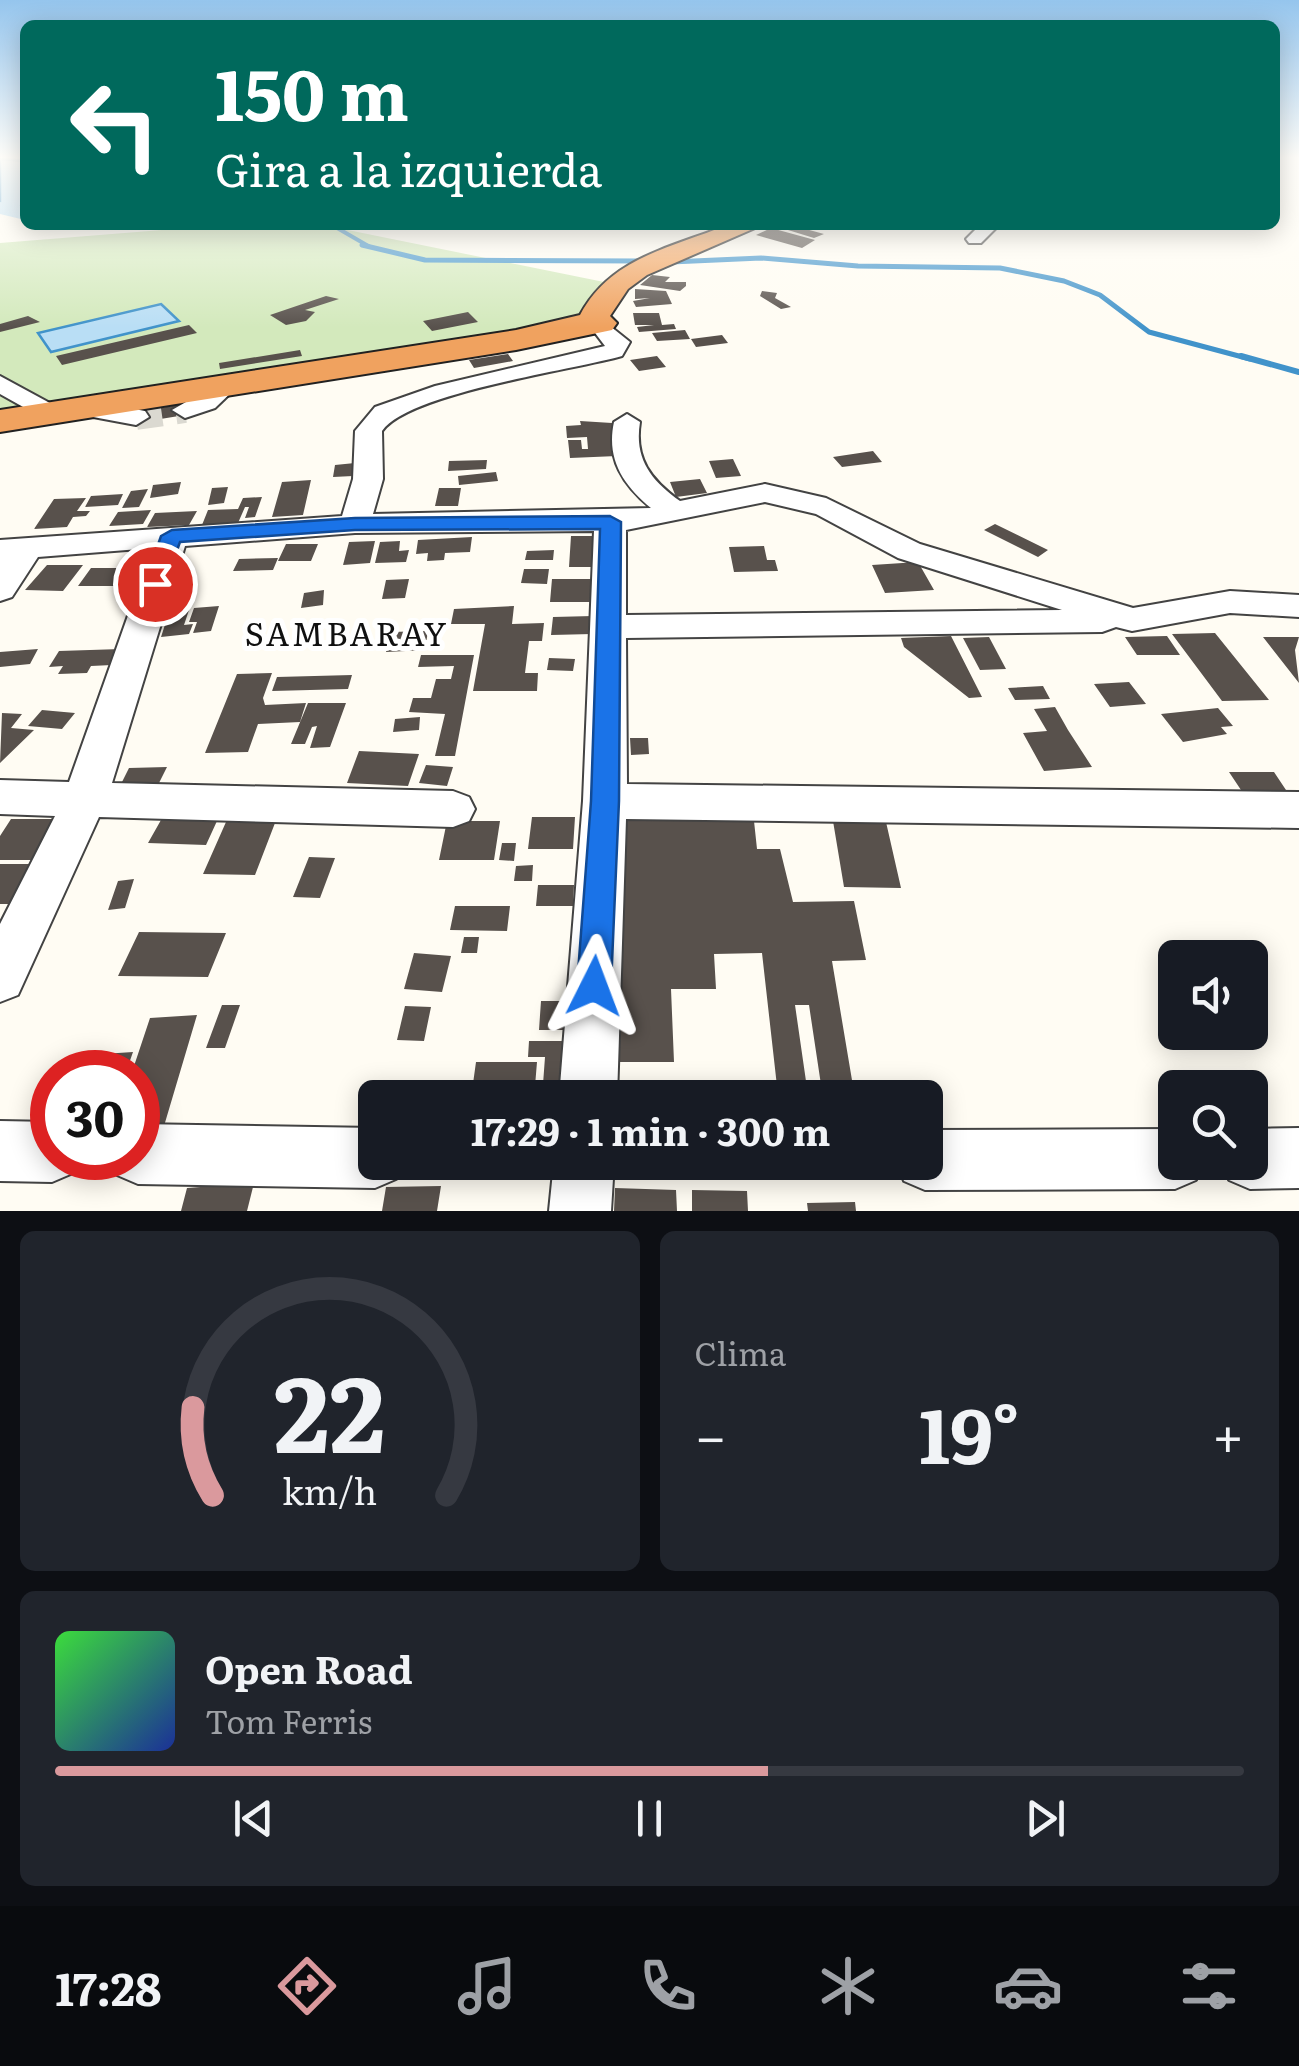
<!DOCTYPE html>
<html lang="es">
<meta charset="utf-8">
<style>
:root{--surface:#171b24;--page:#20242c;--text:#f1f3f6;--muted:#9ea1a6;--line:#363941;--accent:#da999d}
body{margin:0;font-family:Literata,serif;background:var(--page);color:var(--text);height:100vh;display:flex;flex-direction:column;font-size:38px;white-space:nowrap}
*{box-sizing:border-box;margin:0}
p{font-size:32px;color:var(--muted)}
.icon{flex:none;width:55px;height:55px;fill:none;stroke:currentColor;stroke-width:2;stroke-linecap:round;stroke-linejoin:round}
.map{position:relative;height:1211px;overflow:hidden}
.side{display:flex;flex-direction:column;gap:20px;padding:20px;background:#0d0f14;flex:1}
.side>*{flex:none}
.guide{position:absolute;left:20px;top:20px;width:1260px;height:210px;border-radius:15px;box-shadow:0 5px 25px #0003;background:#00695c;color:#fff;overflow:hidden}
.fabs{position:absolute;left:1158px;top:940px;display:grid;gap:20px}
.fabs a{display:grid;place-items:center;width:110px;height:110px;border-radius:15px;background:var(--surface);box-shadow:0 5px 25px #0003;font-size:50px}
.speed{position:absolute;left:30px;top:1050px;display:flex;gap:20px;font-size:50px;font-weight:700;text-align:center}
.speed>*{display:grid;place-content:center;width:130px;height:130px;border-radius:50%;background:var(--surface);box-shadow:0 5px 25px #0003;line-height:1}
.speed .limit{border:15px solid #d22;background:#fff;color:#111}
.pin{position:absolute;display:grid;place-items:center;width:85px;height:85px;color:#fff;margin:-42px;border:5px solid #fff;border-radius:50%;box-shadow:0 2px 10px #0007}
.me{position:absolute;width:110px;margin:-55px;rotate:3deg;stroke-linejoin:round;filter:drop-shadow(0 0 8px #0008)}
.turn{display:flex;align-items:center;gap:35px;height:210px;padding:0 30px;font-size:45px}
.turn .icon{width:130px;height:130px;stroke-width:2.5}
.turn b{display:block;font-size:70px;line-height:85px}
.big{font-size:75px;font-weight:700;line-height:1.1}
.side .tile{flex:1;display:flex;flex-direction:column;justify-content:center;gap:15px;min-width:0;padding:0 35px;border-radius:15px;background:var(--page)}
.side .dial{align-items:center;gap:0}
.dial svg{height:260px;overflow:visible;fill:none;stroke:var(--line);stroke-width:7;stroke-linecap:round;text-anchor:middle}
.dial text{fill:var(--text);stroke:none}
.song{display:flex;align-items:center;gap:30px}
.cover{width:120px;height:120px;border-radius:15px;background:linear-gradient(135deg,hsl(120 70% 55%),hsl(230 70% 35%))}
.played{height:10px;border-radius:5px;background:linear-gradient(90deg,var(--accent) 60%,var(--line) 60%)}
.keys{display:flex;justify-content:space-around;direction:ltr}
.heat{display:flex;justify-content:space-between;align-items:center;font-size:55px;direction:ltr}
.side .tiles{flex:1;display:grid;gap:20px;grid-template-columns:1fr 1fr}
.tile:last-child{grid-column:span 2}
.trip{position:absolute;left:358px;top:1080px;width:585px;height:100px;border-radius:15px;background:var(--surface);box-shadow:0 5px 25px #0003;font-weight:700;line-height:100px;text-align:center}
.dock{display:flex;height:160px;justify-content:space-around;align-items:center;background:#090b0e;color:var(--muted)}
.dock .icon{width:70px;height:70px}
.dock .active{color:var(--accent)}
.dock b{font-size:45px;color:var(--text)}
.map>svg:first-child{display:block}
.green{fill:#d3e9bc}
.water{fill:#b9def5;stroke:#4193ca;stroke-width:2.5}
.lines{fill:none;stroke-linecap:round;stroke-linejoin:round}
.stream-far2{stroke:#4193ca;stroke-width:4}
.stream-far1{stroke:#4193ca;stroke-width:5}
.stream{stroke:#4193ca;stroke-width:6}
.river{fill:#b9def5;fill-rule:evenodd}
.building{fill:#58514c}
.minor-tunnel{stroke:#dbd9d1;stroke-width:26;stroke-dasharray:26 14;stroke-linecap:butt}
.minor-casing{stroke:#434343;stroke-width:4}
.highway-casing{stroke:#212121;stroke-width:4}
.minor{fill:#fff;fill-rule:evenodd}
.highway{fill:#f0a25f;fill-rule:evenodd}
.route{fill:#1a73e8;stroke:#114b97;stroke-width:2.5}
.labels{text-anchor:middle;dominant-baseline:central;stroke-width:10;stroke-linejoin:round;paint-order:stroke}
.quarter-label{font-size:32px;letter-spacing:2.5px;fill:#101010;stroke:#fff}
</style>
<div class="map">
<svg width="1299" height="1211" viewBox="0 0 1299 1211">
<rect width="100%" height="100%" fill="#fffcf3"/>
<path class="green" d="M224 225H323L604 282 586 321 0 414V243Z"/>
<path class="water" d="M0 159 25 161V206L0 207Z
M161 304 179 321 51 352 38 333Z"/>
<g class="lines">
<path class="stream-far2" d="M332 225 370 247"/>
<path class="stream-far1" d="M362 245 425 260 642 261
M671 262 761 258 858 266 1000 268 1064 281 1100 295 1149 332 1250 359"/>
<path class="stream" d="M1241 356 1299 372"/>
<path class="river" d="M0 202 25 206V220L0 214Z"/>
</g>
<path class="building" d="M791 225 824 234 814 238 775 226Z
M771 228 815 240 802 248 756 235Z
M652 275 670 277 665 282H686V286L680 291 640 285Z
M635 289 666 291 672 304 636 307 633 301 650 298 635 299Z
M762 291 777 293 775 298 791 307 781 309 760 296Z
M326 296 339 299 305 310 315 312 306 321 286 325 270 315Z
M468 312 478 322 432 331 423 321Z
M633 313H659L662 325 674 324 676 329 639 332 637 327 654 325H635Z
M28 316 40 322 0 332V324Z
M189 325 197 333 62 365 56 356Z
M685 330 690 339 657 341 652 333Z
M722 335 728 343 696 347 691 339Z
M300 350 302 356 220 369 219 363Z
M508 354 513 361 474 368 469 360Z
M657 356 666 367 639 371 630 360Z
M184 404 185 415 136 423V412Z
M580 421 612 423 617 456 570 458 568 440H581L582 449H588L587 437 567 438 566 426 581 425Z
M873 451 882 462 842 467 833 457Z
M733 459 741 476 716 478 709 461Z
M487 460 486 469 448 471 449 461Z
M355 463 353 476 333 477 335 465Z
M496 472 498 481 459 485 458 476Z
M700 479 707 493 676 497 670 482Z
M311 480 303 515 272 517 282 482Z
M181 482 178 494 150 498 153 485Z
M228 487 224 503 208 505 212 488Z
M439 488H461L458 506H435Z
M148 489 139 507 122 508 131 491Z
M123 494 118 505 85 507 91 496Z
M262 497 255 517 245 518 249 507H245L238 523 202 525 208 510 238 509 243 498Z
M86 498 77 511H90L86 516 73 517 67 527 34 529 54 499Z
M151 510 143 524 109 526 118 512Z
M197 511 189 525 147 527 155 513Z
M995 524 1048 550 1038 557 984 530Z
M571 536H602L600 567H569Z
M472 537 470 552 445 553 444 560 427 561 428 553 416 554 418 540Z
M375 541 370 563 343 565 349 542Z
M400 541 399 551 409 550 406 562 375 563 380 542Z
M286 544H318L311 561H278Z
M764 546 767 560H775L778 571 734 572 729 547Z
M554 550 553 560H525L527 551Z
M278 558 273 570 233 571 239 559Z
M918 562 934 590 885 593 872 565Z
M47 565H83L63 591 25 590Z
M91 568H137L124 586H78Z
M524 569H549L547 584 521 583Z
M409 579 405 598 382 599 386 580Z
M552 579H597L596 602H550Z
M324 590 323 605 301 608 304 593Z
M192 601 184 625 193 624 189 634 161 637 172 603Z
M219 606 211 631 193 633 197 622H189L194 608Z
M514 606 512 624 544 623 542 641H529L525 673H538L537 691H473L485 624H451L454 609Z
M593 616 592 634 551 635 553 617Z
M428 631 425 650 386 652 390 632Z
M1215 633 1269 700 1222 701 1172 634Z
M951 636 982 697 969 698 904 647 901 638Z
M1167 636 1180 655H1137L1125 637Z
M989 637 1006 669 980 670 963 638Z
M1263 637H1299L1295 650 1299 683Z
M38 649 30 664 0 667V652Z
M121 649 112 665 91 666 87 673 58 674 63 666 49 667 59 651Z
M421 655H474L455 756H435L445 714 409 712 413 698H431L436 679H451L454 666 418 667Z
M549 658 575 659 573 671 547 670Z
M272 673 263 698 265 705 306 703 300 722 258 724 248 752 205 753 237 674Z
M352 675 348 689 272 691 277 677Z
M1129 682 1146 704 1110 707 1094 684Z
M1043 686 1050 699 1015 700 1008 688Z
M308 703H346L330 747 310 748 317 726 312 727 305 744H291Z
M1055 707 1068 730 1092 767 1044 771 1023 733 1047 731 1034 709Z
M1218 708 1233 726 1221 727 1227 734 1183 742 1161 714Z
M42 710 75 713 62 729 28 726Z
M2 713 22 714 11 728 34 730 0 763Z
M420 717 419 730 393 732 395 719Z
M630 738H648L649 754 631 755Z
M359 751 419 754 408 786 347 783Z
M426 765 453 767 447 786 419 783Z
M167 767 158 785 120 786 129 768Z
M1229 772H1274L1290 796H1245Z
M532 817H575L573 849H528Z
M11 819H61L36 860H0V836Z
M161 820 217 821 206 845 148 843Z
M447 821H500L494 860H439Z
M620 821H754L757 849H780L793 902 854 901 866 960 832 961 855 1098H823L809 1005H795L808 1095H778L762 953 714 954 716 989H671L674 1062H616Z
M833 821 886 822 901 888 844 887Z
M226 822 275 823 255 875 203 874Z
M502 843H516L514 861 499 860Z
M309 857 335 858 320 898 293 897Z
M0 864H43L19 904H0Z
M533 865 532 881H514L516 866Z
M134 879 125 908 108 910 118 881Z
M538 885H574L573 906H536Z
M455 906H510L507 931 450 930Z
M139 932 226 933 208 977 118 976Z
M464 937H479L477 953H461Z
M414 953 451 956 442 992 404 989Z
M541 1001H565L563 1030H539Z
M222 1005H240L225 1048H206Z
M405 1006 431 1007 424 1041 397 1040Z
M197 1015 164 1126 138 1129V1072H132L150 1018Z
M529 1041H571L567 1098H542L545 1057H528Z
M133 1052 126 1072H96L103 1054Z
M476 1062H537L534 1098H471Z
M254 1183 247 1211H181L187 1188Z
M441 1186 437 1211H382L386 1187Z
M615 1188 676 1190 677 1211H614Z
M692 1190 747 1191 748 1211H692Z
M855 1202 856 1211H808L807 1203Z"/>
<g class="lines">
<path class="minor-tunnel" d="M136 417 185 410"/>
<defs>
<path id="minor" d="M980 225H999L981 243H969L966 239Z
M600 318 630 342 622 356C573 370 408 393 382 431L383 479 373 514 651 508C623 485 606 459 614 422L627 414 640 422C634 459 651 480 680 501L765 484 826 498 920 544 1133 608 1230 591 1299 595V617L1230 613 1132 631 1116 627 1102 632 626 638 627 784 1299 792V828L626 819 617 1098H559L583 801 594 531 355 533 185 546 112 783 453 791 469 797 475 809 469 821 453 827 99 817 18 995 0 1002V924L55 816 0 814V780L69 782 152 548 38 557 12 597 0 601V540L342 516 353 479 355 431 375 407 435 386 605 346 589 325ZM765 502 816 514 898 558 1062 610 626 615V530Z
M0 376 59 408 63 414 50 422 0 394Z
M226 379 238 386 215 408 185 418 172 410Z
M86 400 145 411 149 417 136 425 77 414 73 408Z
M0 1121 52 1122V1158H80L73 1173 52 1182 0 1181Z
M138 1124 375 1128V1162H403L396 1179 375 1188 138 1184 117 1175 109 1158H138Z
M1299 1128V1188L1250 1189 1229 1180 1221 1162H1250V1129Z
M1175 1129V1162H1204L1196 1180 1175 1189 925 1190 904 1181 896 1162H925V1130Z
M554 1162H614L611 1211H549Z"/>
<path id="highway" d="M727 225H762L647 275 628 289 610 316 617 323 612 330 516 350 0 432V410L516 330 580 315C611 257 671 248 727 225Z"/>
</defs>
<use href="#minor" class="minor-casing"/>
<use href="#highway" class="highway-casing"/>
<use href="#minor" class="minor"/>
<use href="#highway" class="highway"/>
</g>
<linearGradient id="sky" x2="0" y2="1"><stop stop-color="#95c5ed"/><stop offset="0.48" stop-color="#fffefa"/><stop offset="1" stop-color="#fffefa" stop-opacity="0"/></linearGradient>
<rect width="1299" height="328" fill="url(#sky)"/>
<path class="route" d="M610 516 621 522 619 801 611 986 606 998 594 1002 582 998 577 986 591 801 600 529 355 530 180 542 163 589H147L144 584 161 536 172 530 355 518Z"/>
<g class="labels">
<g class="quarter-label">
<text x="347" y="632">SAMBARAY</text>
</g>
</g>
</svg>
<div class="fabs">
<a><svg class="icon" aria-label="sound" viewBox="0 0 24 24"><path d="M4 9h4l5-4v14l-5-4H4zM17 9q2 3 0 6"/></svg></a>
<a><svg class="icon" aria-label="search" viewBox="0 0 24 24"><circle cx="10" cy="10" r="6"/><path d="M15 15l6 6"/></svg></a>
</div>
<div class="speed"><div class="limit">30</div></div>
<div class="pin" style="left:155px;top:584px;background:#d93025"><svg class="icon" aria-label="arrive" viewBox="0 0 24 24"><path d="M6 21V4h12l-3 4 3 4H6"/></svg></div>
<svg class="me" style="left:594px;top:986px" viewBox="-20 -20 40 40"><path d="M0-17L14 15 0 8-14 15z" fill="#1a73e8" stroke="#fff" stroke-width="4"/></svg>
<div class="trip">17:29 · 1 min · 300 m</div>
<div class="guide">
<div class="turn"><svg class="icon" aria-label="left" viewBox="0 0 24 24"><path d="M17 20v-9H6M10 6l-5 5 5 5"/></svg><div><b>150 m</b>Gira a la izquierda</div></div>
</div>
</div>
<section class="side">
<div class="tiles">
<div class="tile dial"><svg viewBox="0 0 100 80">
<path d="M14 69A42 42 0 1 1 86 69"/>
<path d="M14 69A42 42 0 0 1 8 42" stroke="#da999d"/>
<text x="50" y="56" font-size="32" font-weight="700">22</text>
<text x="50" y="72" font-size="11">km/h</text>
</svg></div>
<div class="tile"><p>Clima</p>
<div class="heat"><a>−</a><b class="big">19°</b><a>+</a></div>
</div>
<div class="tile">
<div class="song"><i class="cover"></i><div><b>Open Road</b><p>Tom Ferris</p></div></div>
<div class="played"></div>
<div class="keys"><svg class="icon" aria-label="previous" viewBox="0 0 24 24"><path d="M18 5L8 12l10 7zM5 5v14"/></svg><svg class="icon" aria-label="pause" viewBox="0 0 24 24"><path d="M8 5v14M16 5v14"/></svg><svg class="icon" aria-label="next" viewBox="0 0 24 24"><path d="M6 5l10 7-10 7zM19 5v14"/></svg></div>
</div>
</div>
</section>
<nav class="dock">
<b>17:28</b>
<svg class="icon active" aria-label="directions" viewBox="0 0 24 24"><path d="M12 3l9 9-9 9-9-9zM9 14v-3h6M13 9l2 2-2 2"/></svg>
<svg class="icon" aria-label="music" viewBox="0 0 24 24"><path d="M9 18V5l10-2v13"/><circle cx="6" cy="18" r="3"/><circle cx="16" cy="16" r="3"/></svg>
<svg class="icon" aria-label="phone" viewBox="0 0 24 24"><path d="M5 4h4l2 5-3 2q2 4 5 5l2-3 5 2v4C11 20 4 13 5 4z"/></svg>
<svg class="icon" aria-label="climate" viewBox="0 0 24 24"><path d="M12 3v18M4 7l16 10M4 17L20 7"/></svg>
<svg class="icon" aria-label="car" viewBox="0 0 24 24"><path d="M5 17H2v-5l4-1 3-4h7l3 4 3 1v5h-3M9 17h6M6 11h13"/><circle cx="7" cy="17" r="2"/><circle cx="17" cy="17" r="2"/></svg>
<svg class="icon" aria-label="filters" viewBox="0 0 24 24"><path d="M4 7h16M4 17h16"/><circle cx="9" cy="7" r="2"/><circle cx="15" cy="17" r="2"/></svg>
</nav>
